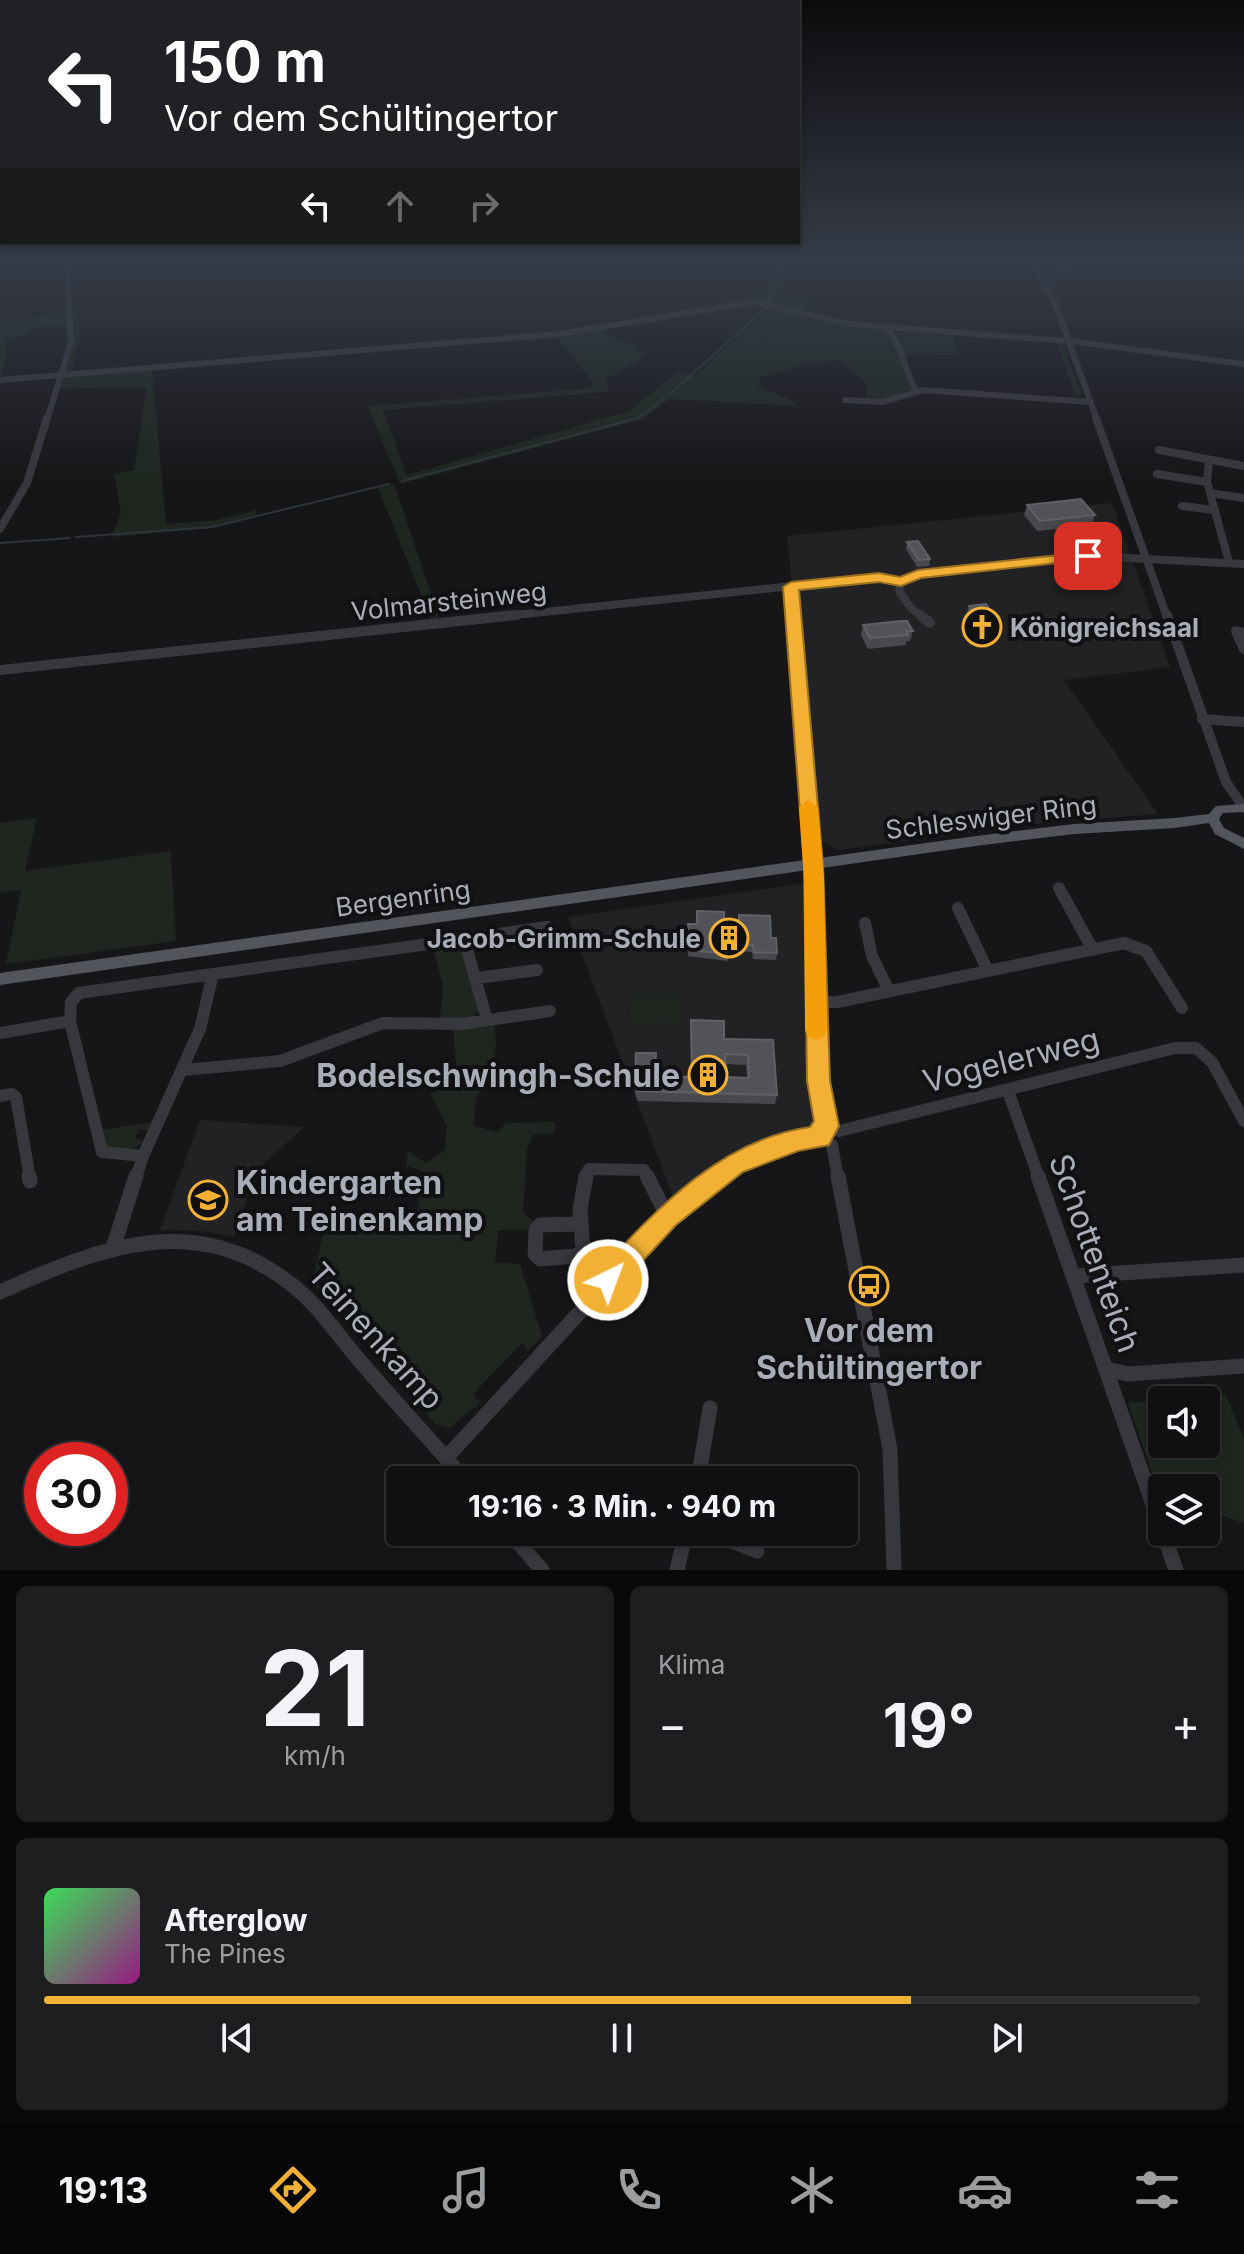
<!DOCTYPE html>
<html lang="de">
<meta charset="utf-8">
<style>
:root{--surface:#101012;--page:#1e1e20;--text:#f1f3f6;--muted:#9c9d9f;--line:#303032;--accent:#f2b134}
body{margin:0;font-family:Inter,sans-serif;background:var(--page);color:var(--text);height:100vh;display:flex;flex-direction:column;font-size:30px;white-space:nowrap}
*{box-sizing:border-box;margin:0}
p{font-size:26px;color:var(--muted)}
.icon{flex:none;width:44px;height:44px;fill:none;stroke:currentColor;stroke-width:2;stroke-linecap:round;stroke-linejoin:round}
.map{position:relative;height:1570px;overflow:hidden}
.details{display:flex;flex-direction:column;gap:16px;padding:16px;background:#09090a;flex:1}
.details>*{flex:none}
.guide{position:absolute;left:0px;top:0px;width:800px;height:244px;box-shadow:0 4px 12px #0003,0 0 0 2px var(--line);background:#202124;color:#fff;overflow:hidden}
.fabs{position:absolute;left:1148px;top:1386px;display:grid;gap:16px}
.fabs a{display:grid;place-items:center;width:72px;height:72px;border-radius:8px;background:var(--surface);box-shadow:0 4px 12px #0003,0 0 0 2px var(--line);font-size:40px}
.speed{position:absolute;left:24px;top:1442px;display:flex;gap:16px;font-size:40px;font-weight:700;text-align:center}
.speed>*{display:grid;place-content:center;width:104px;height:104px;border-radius:50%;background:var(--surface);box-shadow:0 4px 12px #0003,0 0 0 2px var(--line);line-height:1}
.speed .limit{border:12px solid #d22;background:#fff;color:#111}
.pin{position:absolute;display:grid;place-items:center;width:68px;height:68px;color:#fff;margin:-34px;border-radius:16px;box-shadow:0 4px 12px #0006}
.me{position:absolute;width:88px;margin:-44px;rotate:42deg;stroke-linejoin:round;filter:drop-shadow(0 0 6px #0008)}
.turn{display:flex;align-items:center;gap:28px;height:168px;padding:0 32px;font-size:36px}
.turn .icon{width:104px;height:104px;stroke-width:2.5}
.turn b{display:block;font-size:56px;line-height:68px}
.lanes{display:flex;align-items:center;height:76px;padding:0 32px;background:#0003;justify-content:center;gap:40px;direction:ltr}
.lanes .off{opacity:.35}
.big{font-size:60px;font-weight:700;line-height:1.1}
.details .widget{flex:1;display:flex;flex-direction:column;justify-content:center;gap:12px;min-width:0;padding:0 28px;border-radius:12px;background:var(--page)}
.details .dial{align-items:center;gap:0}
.dial b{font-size:104px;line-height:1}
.song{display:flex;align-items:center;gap:24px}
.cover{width:96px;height:96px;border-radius:12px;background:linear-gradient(135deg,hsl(130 70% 55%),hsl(310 70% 35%))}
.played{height:8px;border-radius:4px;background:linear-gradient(90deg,var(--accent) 75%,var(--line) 75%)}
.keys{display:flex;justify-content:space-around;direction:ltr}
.heat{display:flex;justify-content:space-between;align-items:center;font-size:44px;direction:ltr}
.details .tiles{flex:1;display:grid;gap:16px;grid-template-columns:1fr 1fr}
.widget:last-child{grid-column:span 2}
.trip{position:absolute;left:386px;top:1466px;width:472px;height:80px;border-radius:8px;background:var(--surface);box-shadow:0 4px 12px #0003,0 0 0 2px var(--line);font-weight:700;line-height:80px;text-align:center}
.tabs{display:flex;height:128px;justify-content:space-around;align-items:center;background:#060607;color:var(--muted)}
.tabs .icon{width:56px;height:56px}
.tabs .selected{color:var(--accent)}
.tabs b{font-size:36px;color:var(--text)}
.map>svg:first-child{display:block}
.built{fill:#222225}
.green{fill:#1e261f}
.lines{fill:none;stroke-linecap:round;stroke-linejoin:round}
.stream{stroke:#2c353c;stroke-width:2}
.minor-far4{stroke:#37383d;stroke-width:6}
.minor-far3{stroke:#37383d;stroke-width:8}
.minor-far2{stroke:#37383d;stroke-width:10}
.minor-far1{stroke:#37383d;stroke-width:12}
.minor{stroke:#37383d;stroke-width:15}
.major{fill:#53555c;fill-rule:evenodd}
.wall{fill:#47494d;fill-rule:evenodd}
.building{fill:#525359;stroke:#5f6168;stroke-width:2;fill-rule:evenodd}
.route{fill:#f2b134;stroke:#9d7322;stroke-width:2}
.slow{fill:#f59e0b}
.labels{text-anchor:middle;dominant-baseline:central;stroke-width:8;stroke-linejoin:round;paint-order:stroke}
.street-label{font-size:26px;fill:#a8adb8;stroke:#111113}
.poi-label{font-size:26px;font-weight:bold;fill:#a8adb8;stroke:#111113;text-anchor:start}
.near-street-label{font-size:32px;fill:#a8adb8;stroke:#111113}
.near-poi-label{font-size:32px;font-weight:bold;fill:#a8adb8;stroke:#111113;text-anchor:end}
</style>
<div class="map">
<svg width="1244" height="1570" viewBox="0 0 1244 1570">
<rect width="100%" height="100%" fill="#161618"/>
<path class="built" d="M1112 503 1170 667 1064 680 1158 814 1051 822 838 850 818 839 787 536Z
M805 883V1036L815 1126 718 1160 673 1197 568 917Z
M200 1120 304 1127 256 1171 234 1237 202 1231 160 1230Z"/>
<path class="green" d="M781 262H790L779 295 809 300 805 312 761 301Z
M769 307 887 329 1061 342 1082 395H1075L1057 343 953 336 959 355 901 356 915 391 891 400 867 401 866 383 840 360 806 364 761 377 758 387 796 402 795 406 669 399 643 419 400 484 368 406 591 388 593 383 557 338 349 352 591 329 636 345 632 348 649 355 605 380 609 386 606 392 383 410 407 475 629 411 677 372 695 376Z
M79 308V341L71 372 152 368 166 524 216 520 256 510 257 517 212 528 111 537 121 513 114 474 134 470 147 387 58 388 73 337 71 309Z
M67 312 68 323 30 328 28 335 6 339 5 362 0 378V322Z
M394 484 400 501 440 621 432 622 378 488Z
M37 818 25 871 171 851 176 941 6 964 21 890 0 892V823Z
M456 945 462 947 480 1009 472 1018 440 1019 443 984 433 948Z
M630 994 680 995V1024L629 1022Z
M494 1024 496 1043 492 1077 476 1098 474 1126 498 1132 506 1123 555 1122 554 1134H534L527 1149 523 1212 534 1222 533 1230H498L495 1263 520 1264 542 1336 529 1350 522 1343 473 1394 480 1403 449 1428 435 1424 312 1283 325 1225 391 1224 418 1210 423 1171 406 1166 408 1151 426 1163 445 1150 447 1126 430 1093 452 1087 456 1063 453 1026Z
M152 1122 148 1130 139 1129 135 1138 144 1140C136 1152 119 1152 106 1146L102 1130Z
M1226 1395 1244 1439V1523L1206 1510V1488H1162V1495L1159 1494 1128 1403 1162 1400V1444H1206V1400H1165Z"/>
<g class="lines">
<path class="stream" d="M769 302 783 262
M669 395 767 307
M402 481 638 418 665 398
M76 537 212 527 389 484
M0 543 70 538"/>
<path class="minor-far4" d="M1032 262 1055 303 1097 420
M1045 280 1071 262
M886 328C903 345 904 371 916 391
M0 380 558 334 753 302 850 324 1069 341 1244 364
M845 400 883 402 923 390 1091 402
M47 420 71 342 66 262"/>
<path class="minor-far3" d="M1096 418 1167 617
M1159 450 1244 466
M1209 460 1207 482 1229 562
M1157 474 1207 482
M1210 493 1244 498
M1182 506 1215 510
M0 529 27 483 47 418
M791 587 793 617
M497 617 879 577 901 582
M923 617 911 608 899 591 901 582 918 574 1088 556 1244 564"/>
<path class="minor-far2" d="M793 615 813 866
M920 615 930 623
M1167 615 1226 782 1244 808
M1244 633 1236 631 1244 649
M0 670 516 615
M1202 719 1244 722"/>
<path class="minor-far1" d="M813 864 818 1081 827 1126
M1059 888 1092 948
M958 908 988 971
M865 923 872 956 889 991
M464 939 547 927
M213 974 464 939 487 1020
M213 974 200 1029 143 1156 102 1152 70 1021 71 1002 79 993Z
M477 978 537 970
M815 1002H837L1124 943 1146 951 1182 1008
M0 1033 70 1021
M184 1070 280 1061 383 1023 461 1024 550 1011
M1008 1091 1039 1178
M0 1096 12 1094 16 1097 30 1178
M839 1131 1175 1048H1196L1212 1062 1244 1121
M832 1145 838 1178
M136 1178 143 1156
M585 1178 589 1169 644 1170 648 1178
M717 1178C751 1158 782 1146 820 1137"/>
<path class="minor" d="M29 1176 30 1181
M647 1176 667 1216
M838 1176 890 1449 894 1570
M1038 1176 1176 1570
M579 1224 540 1225 536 1230 535 1254 540 1259 576 1256 583 1251 580 1209 586 1176
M113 1248 136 1176
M1074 1276 1244 1265
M0 1292C103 1246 198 1208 296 1288 321 1309 339 1337 360 1361 394 1401 431 1440 465 1480
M1107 1369 1128 1374 1244 1366
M446 1458 657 1228 721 1176
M698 1480 710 1408
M509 1532 542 1570
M709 1532 757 1551
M677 1570 686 1532"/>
<path class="major" d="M1244 804V812L1223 813 1219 819 1224 828 1244 838V849L1215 834 1209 823 1175 828 1074 834 976 846 0 985V973L976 836 1074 824 1175 818 1209 814 1216 806Z"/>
</g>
<path class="wall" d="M1027 505 1095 515 1092 525 1037 531 1024 515Z
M907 542 930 559 929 566 917 567 906 549Z
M969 606 999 624 996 634 978 636 966 616Z
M863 625 913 631 910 641H906V645L868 649 861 635Z
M697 911 724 921H738L739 915 771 938 777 953 776 960 753 959 752 952 729 951 728 961 688 956V931L696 924Z
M691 1020 724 1039 773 1040 777 1095 775 1104 638 1101 635 1094 636 1053 655 1076 691 1077ZM725 1064 746 1065 747 1078 726 1077Z"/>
<path class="building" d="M1081 499 1095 515 1040 521 1027 505Z
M918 541 930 559 919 560 907 542Z
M986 604 999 624 981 626 969 606Z
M901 621H907L913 631H906L908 635 870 638 863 625Z
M697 911 724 912V921H739V915L770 916 771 938H776L777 953 754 952 753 945 729 944V954L688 950V924H697Z
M691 1020 724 1021V1039L773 1040 777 1095 638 1091 635 1085 636 1053H656L655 1076 692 1077ZM725 1054 748 1055 749 1078 726 1077Z"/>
<linearGradient id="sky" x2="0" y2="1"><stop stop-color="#0c0c0d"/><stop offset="0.54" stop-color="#363c48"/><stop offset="1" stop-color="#363c48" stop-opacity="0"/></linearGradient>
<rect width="1244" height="482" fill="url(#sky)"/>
<path class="route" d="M1088 552 1093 553V559L921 578 901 586 879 582 799 590 823 865 830 1081 839 1126 829 1145 798 1151 743 1172 676 1225 617 1289 608 1293 599 1289 595 1280 599 1271C658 1208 720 1140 810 1127L814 1121 807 1081 804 865 783 587 791 582 879 573 900 577 918 570Z"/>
<path class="slow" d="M808 800 818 807 824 879 827 1030 824 1037 816 1040 808 1037 805 1030 804 879 799 807Z"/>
<defs>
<symbol id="church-ring" viewBox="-11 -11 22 22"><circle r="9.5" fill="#111113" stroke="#f2b134" stroke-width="1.5"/><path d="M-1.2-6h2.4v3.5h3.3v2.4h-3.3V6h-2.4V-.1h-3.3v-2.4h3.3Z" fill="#f2b134"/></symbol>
<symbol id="building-ring" viewBox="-11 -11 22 22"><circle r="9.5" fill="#111113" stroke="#f2b134" stroke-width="1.5"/><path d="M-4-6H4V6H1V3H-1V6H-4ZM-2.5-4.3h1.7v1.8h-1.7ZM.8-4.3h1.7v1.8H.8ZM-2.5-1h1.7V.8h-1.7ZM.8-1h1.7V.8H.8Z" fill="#f2b134"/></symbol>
<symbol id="school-ring" viewBox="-11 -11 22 22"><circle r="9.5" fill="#111113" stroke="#f2b134" stroke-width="1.5"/><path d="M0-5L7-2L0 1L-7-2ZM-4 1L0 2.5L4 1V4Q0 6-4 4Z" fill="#f2b134"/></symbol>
<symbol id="bus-ring" viewBox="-11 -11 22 22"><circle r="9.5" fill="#111113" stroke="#f2b134" stroke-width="1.5"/><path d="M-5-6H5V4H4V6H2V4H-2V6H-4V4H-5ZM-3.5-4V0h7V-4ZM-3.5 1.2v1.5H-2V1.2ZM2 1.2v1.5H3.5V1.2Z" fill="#f2b134"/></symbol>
</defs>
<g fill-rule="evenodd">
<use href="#church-ring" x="960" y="605" width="44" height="44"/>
<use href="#building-ring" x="707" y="916" width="44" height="44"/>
<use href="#building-ring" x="686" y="1053" width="44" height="44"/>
<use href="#school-ring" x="186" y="1178" width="44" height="44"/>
<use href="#bus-ring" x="847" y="1264" width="44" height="44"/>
</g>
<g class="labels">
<g class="street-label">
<text transform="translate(449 601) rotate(-6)">Volmarsteinweg</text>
<text transform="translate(991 817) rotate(-7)">Schleswiger Ring</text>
<text transform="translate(403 898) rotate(-8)">Bergenring</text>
</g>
<g class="poi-label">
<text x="1010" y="627">Königreichsaal</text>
<text x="701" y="938" text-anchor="end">Jacob-Grimm-Schule</text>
</g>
<g class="near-street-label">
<text transform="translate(1011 1060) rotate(-14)">Vogelerweg</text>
<text transform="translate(1095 1253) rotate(70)">Schottenteich</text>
<text transform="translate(376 1336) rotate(48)">Teinenkamp</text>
</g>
<g class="near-poi-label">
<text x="680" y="1075">Bodelschwingh-Schule</text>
<text x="236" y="1182" text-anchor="start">Kindergarten<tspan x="236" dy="37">am Teinenkamp</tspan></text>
<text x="869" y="1330" text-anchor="middle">Vor dem<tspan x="869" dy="37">Schültingertor</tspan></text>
</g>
</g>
</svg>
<div class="fabs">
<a><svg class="icon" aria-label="sound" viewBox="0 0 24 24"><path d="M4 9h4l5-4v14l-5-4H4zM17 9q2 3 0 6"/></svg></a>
<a><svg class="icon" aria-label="layers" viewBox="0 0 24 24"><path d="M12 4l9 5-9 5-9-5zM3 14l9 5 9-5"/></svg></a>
</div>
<div class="speed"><div class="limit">30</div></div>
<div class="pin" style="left:1088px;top:556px;background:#d93025"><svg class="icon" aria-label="arrive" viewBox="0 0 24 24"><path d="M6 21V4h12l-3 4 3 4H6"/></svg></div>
<svg class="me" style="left:608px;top:1280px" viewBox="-20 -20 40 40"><circle r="17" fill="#f2b134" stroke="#fff" stroke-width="3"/><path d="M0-11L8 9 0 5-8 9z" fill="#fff"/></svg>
<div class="trip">19:16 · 3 Min. · 940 m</div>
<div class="guide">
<div class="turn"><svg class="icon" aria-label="left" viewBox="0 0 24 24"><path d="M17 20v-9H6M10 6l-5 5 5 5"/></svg><div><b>150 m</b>Vor dem Schültingertor</div></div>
<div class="lanes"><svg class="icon" aria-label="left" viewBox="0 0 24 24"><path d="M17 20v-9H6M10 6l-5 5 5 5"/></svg><svg class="icon off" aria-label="ahead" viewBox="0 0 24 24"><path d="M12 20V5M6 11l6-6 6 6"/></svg><svg class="icon off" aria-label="right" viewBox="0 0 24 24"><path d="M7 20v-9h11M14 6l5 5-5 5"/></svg></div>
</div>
</div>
<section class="details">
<div class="tiles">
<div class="widget dial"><b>21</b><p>km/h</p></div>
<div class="widget"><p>Klima</p>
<div class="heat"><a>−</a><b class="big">19°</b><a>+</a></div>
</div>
<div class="widget">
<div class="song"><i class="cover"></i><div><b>Afterglow</b><p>The Pines</p></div></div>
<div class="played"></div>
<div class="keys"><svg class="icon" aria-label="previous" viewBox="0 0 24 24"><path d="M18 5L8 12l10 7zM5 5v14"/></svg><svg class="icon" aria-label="pause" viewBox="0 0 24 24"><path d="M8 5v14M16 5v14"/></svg><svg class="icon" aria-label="next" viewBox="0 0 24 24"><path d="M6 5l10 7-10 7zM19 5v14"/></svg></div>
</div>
</div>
</section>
<nav class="tabs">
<b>19:13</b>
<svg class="icon selected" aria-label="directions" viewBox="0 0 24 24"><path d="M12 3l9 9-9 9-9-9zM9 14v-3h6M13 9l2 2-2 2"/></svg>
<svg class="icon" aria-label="music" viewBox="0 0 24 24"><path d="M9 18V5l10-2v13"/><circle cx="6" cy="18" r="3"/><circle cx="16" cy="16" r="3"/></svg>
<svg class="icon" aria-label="phone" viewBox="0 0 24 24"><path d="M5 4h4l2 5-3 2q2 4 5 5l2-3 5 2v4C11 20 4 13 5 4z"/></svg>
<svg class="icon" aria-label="climate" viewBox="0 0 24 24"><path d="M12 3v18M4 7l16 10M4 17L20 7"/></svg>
<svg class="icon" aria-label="car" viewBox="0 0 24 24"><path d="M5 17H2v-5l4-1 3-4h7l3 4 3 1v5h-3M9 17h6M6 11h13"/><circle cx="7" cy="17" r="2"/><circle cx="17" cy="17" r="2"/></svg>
<svg class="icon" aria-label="filters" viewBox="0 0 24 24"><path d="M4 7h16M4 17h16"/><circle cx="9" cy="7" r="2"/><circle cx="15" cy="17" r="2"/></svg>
</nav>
